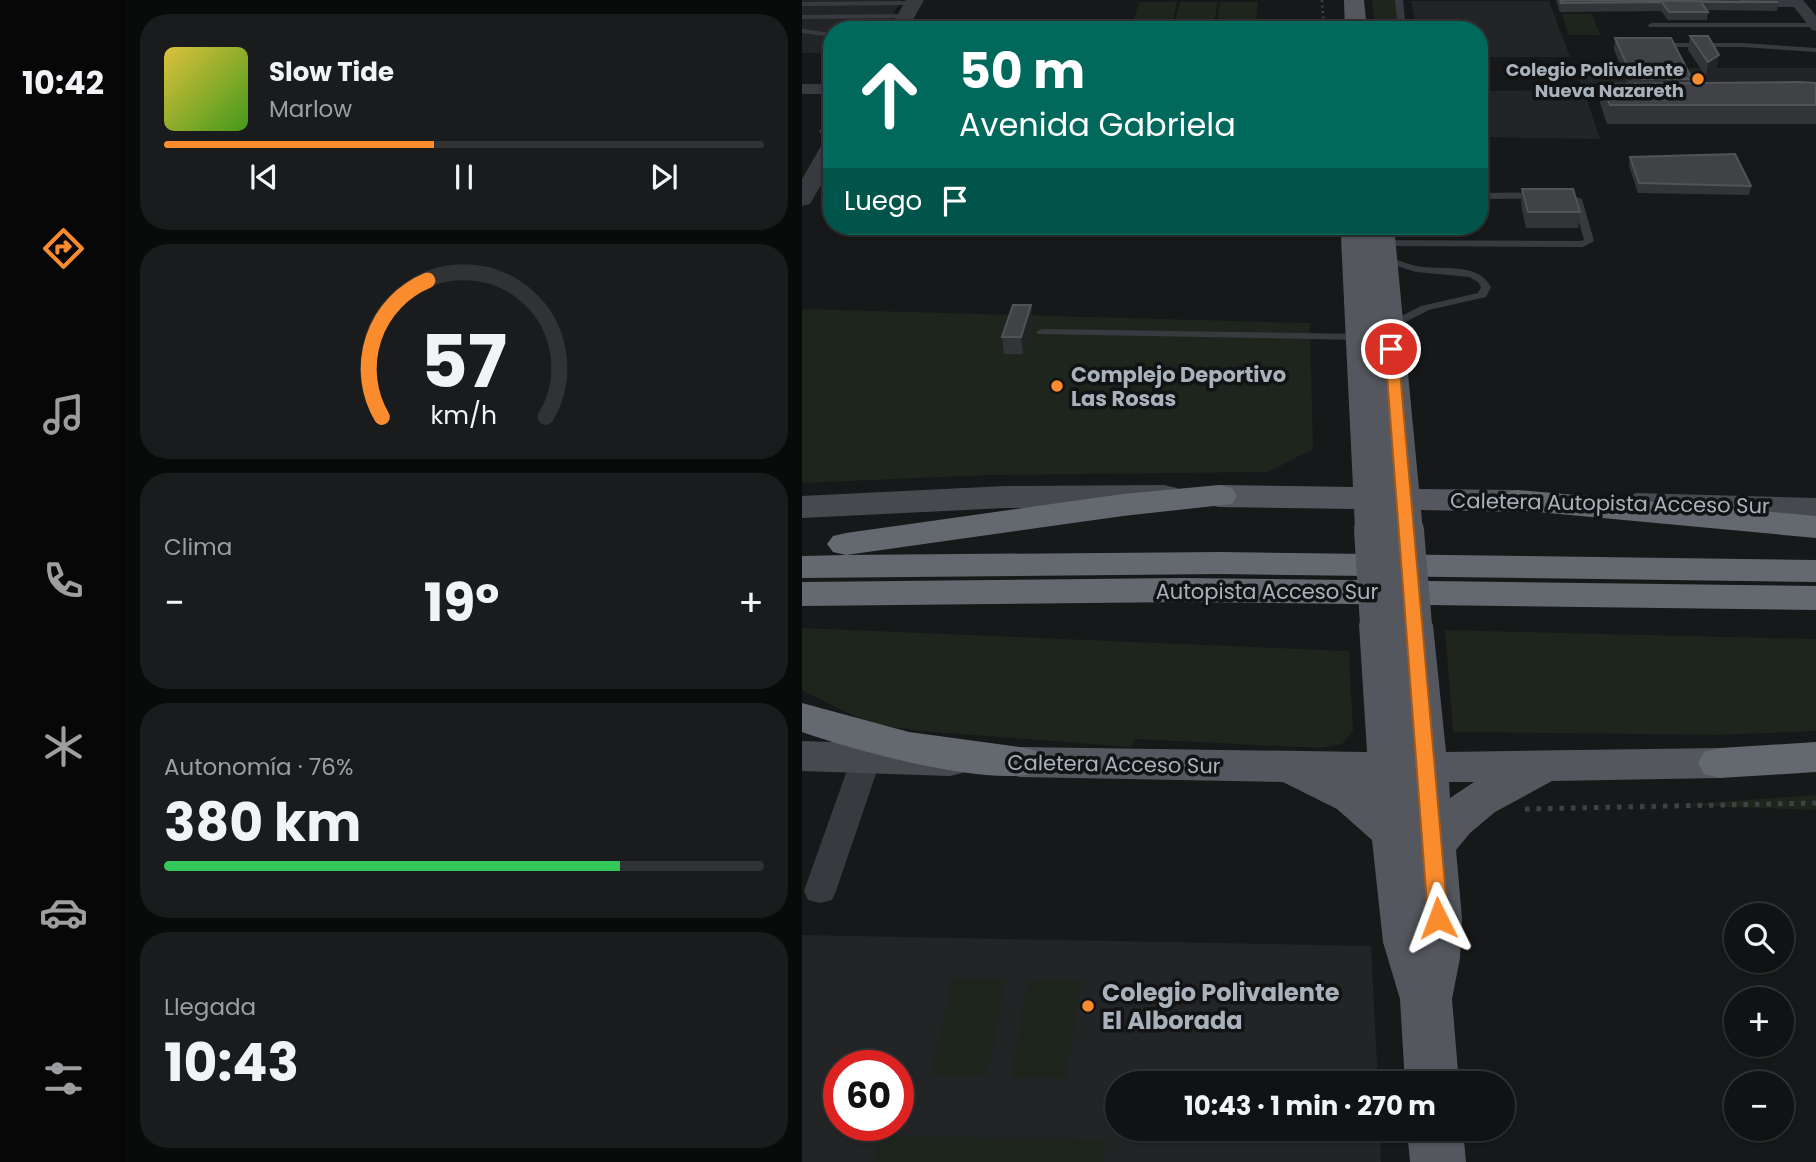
<!DOCTYPE html>
<html lang="es">
<meta charset="utf-8">
<style>
:root{--surface:#111213;--page:#1a1b1c;--text:#f1f3f6;--muted:#9c9ea0;--line:#303233;--accent:#fa8c2e}
body{margin:0;font-family:Poppins,sans-serif;background:var(--page);color:var(--text);height:100vh;display:flex;flex-direction:column;font-size:26px;white-space:nowrap}
*{box-sizing:border-box;margin:0}
p{font-size:23px;color:var(--muted)}
.icon{flex:none;width:38px;height:38px;fill:none;stroke:currentColor;stroke-width:2;stroke-linecap:round;stroke-linejoin:round}
.map{position:relative;flex:1;overflow:hidden}
.panel{display:flex;flex-direction:column;gap:14px;padding:14px;background:#090a0a;width:676px}
.panel>*{flex:none}
.guide{position:absolute;left:21px;top:21px;width:665px;height:214px;border-radius:28px;box-shadow:0 2px 5px #0004,0 0 0 2px var(--line);background:#00695c;color:#fff;overflow:hidden}
.buttons{position:absolute;left:922px;top:903px;display:grid;gap:14px}
.buttons a{display:grid;place-items:center;width:70px;height:70px;border-radius:50%;background:var(--surface);box-shadow:0 2px 5px #0004,0 0 0 2px var(--line);font-size:35px}
.speed{position:absolute;left:21px;top:1050px;display:flex;gap:14px;font-size:35px;font-weight:700;text-align:center}
.speed>*{display:grid;place-content:center;width:91px;height:91px;border-radius:50%;background:var(--surface);box-shadow:0 2px 5px #0004,0 0 0 2px var(--line);line-height:1}
.speed .limit{border:10px solid #d22;background:#fff;color:#111}
.pin{position:absolute;display:grid;place-items:center;width:60px;height:60px;color:#fff;margin:-30px;border:4px solid #fff;border-radius:50%;box-shadow:0 2px 7px #0007}
.me{position:absolute;width:77px;margin:-38px;rotate:357deg;stroke-linejoin:round;filter:drop-shadow(0 0 5px #0008)}
.turn{display:flex;align-items:center;gap:24px;height:147px;padding:0 21px;font-size:32px}
.turn .icon{width:91px;height:91px;stroke-width:2.5}
.turn b{display:block;font-size:49px;line-height:60px}
.then{display:flex;align-items:center;height:66px;padding:0 21px;background:#0003;gap:14px;font-size:26px}
.big{font-size:52px;font-weight:700;line-height:1.1}
.panel .card{flex:1;display:flex;flex-direction:column;justify-content:center;gap:10px;min-width:0;padding:0 24px;border-radius:28px;background:var(--page)}
.panel .dial{align-items:center;gap:0}
.dial svg{height:182px;overflow:visible;fill:none;stroke:var(--line);stroke-width:7;stroke-linecap:round;text-anchor:middle}
.dial text{fill:var(--text);stroke:none}
.song{display:flex;align-items:center;gap:21px}
.cover{width:84px;height:84px;border-radius:10px;background:linear-gradient(135deg,hsl(50 70% 55%),hsl(100 70% 35%))}
.played{height:7px;border-radius:4px;background:linear-gradient(90deg,var(--accent) 45%,var(--line) 45%)}
.keys{display:flex;justify-content:space-around;direction:ltr}
.heat{display:flex;justify-content:space-between;align-items:center;font-size:38px;direction:ltr}
.charge{height:10px;border-radius:5px;background:linear-gradient(90deg,#34c759 76%,var(--line) 0)}
.trip{position:absolute;left:303px;top:1071px;width:410px;height:70px;border-radius:35px;background:var(--surface);box-shadow:0 2px 5px #0004,0 0 0 2px var(--line);font-weight:700;line-height:70px;text-align:center}
main{display:flex;flex:1;min-height:0}
.tab-bar{display:flex;flex-direction:column;width:126px;justify-content:space-around;align-items:center;background:#070708;color:var(--muted)}
.tab-bar .icon{width:49px;height:49px}
.tab-bar .current{color:var(--accent)}
.tab-bar b{font-size:32px;color:var(--text)}
.map>svg:first-child{display:block}
.built{fill:#232426;fill-rule:evenodd}
.green{fill:#1d251d}
.lines{fill:none;stroke-linecap:round;stroke-linejoin:round}
.path-far1{stroke:#3e4246;stroke-width:2.5;stroke-dasharray:2 3.5;stroke-linecap:butt}
.path{stroke:#3e4246;stroke-width:5;stroke-dasharray:4.5 7;stroke-linecap:butt}
.service{fill:#383a3f;fill-rule:evenodd}
.minor{fill:#383a3f;fill-rule:evenodd}
.tertiary{fill:#383a3f;fill-rule:evenodd}
.secondary{fill:#464a4f;fill-rule:evenodd}
.primary{fill:#54585e;fill-rule:evenodd}
.motorway{fill:#646970;fill-rule:evenodd}
.primary-bridge{stroke:#54585e;stroke-width:38}
.wall{fill:#333437}
.shaded-wall{fill:#222325}
.building{fill:#404245;stroke:#505357;stroke-width:2}
.route{fill:#fa8c2e;stroke:#a25b1e;stroke-width:2}
.poi-dot{fill:#fa8c2e;stroke:#121314;stroke-width:2.5}
.labels{text-anchor:middle;dominant-baseline:central;stroke-width:7;stroke-linejoin:round;paint-order:stroke}
.far-poi-label{font-size:18px;font-weight:bold;fill:#a9b1ba;stroke:#121314;text-anchor:end}
.poi-label{font-size:21px;font-weight:bold;fill:#a9b1ba;stroke:#121314;text-anchor:start}
.street-label{font-size:21px;fill:#a9b1ba;stroke:#121314}
.near-poi-label{font-size:24px;font-weight:bold;fill:#a9b1ba;stroke:#121314;text-anchor:start}
</style>
<main>
<nav class="tab-bar">
<b>10:42</b>
<svg class="icon current" aria-label="directions" viewBox="0 0 24 24"><path d="M12 3l9 9-9 9-9-9zM9 14v-3h6M13 9l2 2-2 2"/></svg>
<svg class="icon" aria-label="music" viewBox="0 0 24 24"><path d="M9 18V5l10-2v13"/><circle cx="6" cy="18" r="3"/><circle cx="16" cy="16" r="3"/></svg>
<svg class="icon" aria-label="phone" viewBox="0 0 24 24"><path d="M5 4h4l2 5-3 2q2 4 5 5l2-3 5 2v4C11 20 4 13 5 4z"/></svg>
<svg class="icon" aria-label="climate" viewBox="0 0 24 24"><path d="M12 3v18M4 7l16 10M4 17L20 7"/></svg>
<svg class="icon" aria-label="car" viewBox="0 0 24 24"><path d="M5 17H2v-5l4-1 3-4h7l3 4 3 1v5h-3M9 17h6M6 11h13"/><circle cx="7" cy="17" r="2"/><circle cx="17" cy="17" r="2"/></svg>
<svg class="icon" aria-label="filters" viewBox="0 0 24 24"><path d="M4 7h16M4 17h16"/><circle cx="9" cy="7" r="2"/><circle cx="15" cy="17" r="2"/></svg>
</nav>
<section class="panel">
<div class="card">
<div class="song"><i class="cover"></i><div><b>Slow Tide</b><p>Marlow</p></div></div>
<div class="played"></div>
<div class="keys"><svg class="icon" aria-label="previous" viewBox="0 0 24 24"><path d="M18 5L8 12l10 7zM5 5v14"/></svg><svg class="icon" aria-label="pause" viewBox="0 0 24 24"><path d="M8 5v14M16 5v14"/></svg><svg class="icon" aria-label="next" viewBox="0 0 24 24"><path d="M6 5l10 7-10 7zM19 5v14"/></svg></div>
</div>
<div class="card dial"><svg viewBox="0 0 100 80">
<path d="M14 69A42 42 0 1 1 86 69"/>
<path d="M14 69A42 42 0 0 1 34 9" stroke="#fa8c2e"/>
<text x="50" y="56" font-size="32" font-weight="700">57</text>
<text x="50" y="72" font-size="11">km/h</text>
</svg></div>
<div class="card"><p>Clima</p>
<div class="heat"><a>−</a><b class="big">19°</b><a>+</a></div>
</div>
<div class="card"><p>Autonomía · 76%</p><b class="big">380 km</b><div class="charge"></div></div>
<div class="card"><p>Llegada</p><b class="big">10:43</b></div>
</section>
<div class="map">
<svg width="1015" height="1162" viewBox="0 0 1015 1162">
<rect width="100%" height="100%" fill="#171819"/>
<path class="built" d="M0 0H99L82 30H30V53H0Z
M609 1H747L768 57H677V30H615Z
M773 68H1014V93L783 94 798 139 677 137V91L781 90Z
M0 935 569 946 576 1083H315V1129H578L579 1162H0ZM37 1066H96V1125H37Z"/>
<path class="green" d="M570 0H601L604 30H574Z
M337 2H375L370 22H331Z
M378 2H416L412 22H373Z
M418 2H456L454 22H415Z
M760 14H790L798 35H767Z
M0 309 508 323 511 449 466 472 188 475 0 483Z
M0 628 547 651 551 731 540 744 517 748 332 739 329 747 119 731 66 723 0 690Z
M643 630 1014 639V731L918 735 651 732Z
M1014 795V810L875 805Z
M151 978H204L185 1076H129Z
M226 980H279L264 1078H209Z
M78 1136 304 1139 301 1162H71Z"/>
<g class="lines">
<path class="path-far1" d="M520 0 522 30
M18 132 30 112"/>
<path class="path" d="M723 809 1015 803"/>
<path class="service" d="M593 0H601L604 30H596Z
M114 1V5H111L0 6V2Z
M107 14 108 16 104 18 0 19V15Z
M850 23H1013L1015 27H847L846 25Z
M0 29 30 33V37L0 33Z
M855 43H940L1015 48V52L940 47H852V43Z
M817 93 821 96 820 98 790 100 786 97 790 94Z
M759 192 780 199 792 241 781 247 581 246 576 243 581 240 779 241 782 240 771 201 759 198 677 199V193Z
M582 256C593 259 603 263 614 266 639 271 675 261 689 287L684 297 627 310 592 328H584V324L619 306 676 293 679 287 676 282 667 277 614 272 578 261 577 259Z
M240 329 560 334 566 337 560 340 236 334 234 332Z"/>
<path class="minor" d="M937 0H1001L1015 17V31L1010 30 992 7H942L935 3Z
M0 84H30V94H0Z
M64 749 75 752 79 759 34 891 30 900 18 903 6 900 2 891 49 759 53 752Z"/>
<path class="tertiary" d="M104 0H122L105 30H87Z
M30 140V166L8 204 0 206V179L22 141Z"/>
<path class="secondary" d="M362 485 375 488 380 496 375 504 362 507 203 508 0 518V496L203 486Z
M835 493 1015 498V520L835 515 822 512 817 504 822 496Z
M0 741 148 746 164 750 170 761 164 772 148 776 0 771Z"/>
<path class="primary" d="M542 0H562L565 30H543Z
M564 226H592L617 489 715 490 728 493 733 501 728 509 715 512 619 510 621 531 616 539 603 542 590 539 587 534 584 538 571 541 558 538 553 530 552 509 417 507 404 504 399 496 404 488 417 485 551 487 539 238 543 232 553 230 565 235Z
M577 612 591 615 594 620 597 616 611 613 625 616 631 625 644 752 918 748 934 752 940 763 934 774 918 778 750 781 693 812 668 833 654 850 660 918 658 958 650 999 657 1083H603L598 999 581 942 570 840 535 809 481 782 218 777 202 773 196 762 202 751 218 747 565 752 557 624 563 615ZM647 782H672L648 798Z
M605 1129H661L664 1162H608Z"/>
<path class="motorway" d="M417 485 430 488 435 496 430 504 321 516 44 555 419 552 1015 560V582L419 574 0 578V556L44 555 31 552 25 544 31 536 44 533 321 494Z
M715 490 1015 516V538L702 509 697 501 702 493Z
M381 578 1015 586V610L381 602 0 606V582Z
M0 703 107 732 218 747 234 751 240 762 234 773C185 787 51 750 0 732Z
M1015 742V772L918 778 902 774 896 763 902 752 918 748Z"/>
<path class="primary-bridge" d="M571 530 577 624
M603 531 611 625"/>
</g>
<path class="wall" d="M754 0H808L976 2 975 11 905 10 906 12 905 20H866L859 11 758 12Z
M888 36 915 69 904 76 886 50Z
M813 38 890 79 889 83H1014V124H805L798 103 800 84H826L812 50Z
M828 157 949 186 947 195 836 193 827 166Z
M720 189 778 212 776 228H724L719 205Z
M229 305 231 322 221 354H202L200 337Z"/>
<path class="shaded-wall" d="M917 55 915 69 904 76 906 62Z
M229 305 231 322 221 354 219 337Z"/>
<path class="building" d="M758 0H808L976 2H899L906 12H867L860 2 759 3Z
M888 36H906L917 55 906 62Z
M813 38H869L890 79H831Z
M997 82 1014 83V105H808L800 84Z
M933 154 949 186 837 183 828 157Z
M720 189H771L778 212H726Z
M211 305H229L219 337H200Z"/>
<path class="route" d="M589 345 596 349 646 918 643 924 636 926 629 924 626 918 583 349Z"/>
<g class="poi-dot">
<circle cx="896" cy="79" r="7"/>
<circle cx="255" cy="386" r="7"/>
<circle cx="286" cy="1006" r="7"/>
</g>
<g class="labels">
<g class="far-poi-label">
<text x="882" y="69">Colegio Polivalente<tspan x="882" dy="21">Nueva Nazareth</tspan></text>
</g>
<g class="poi-label">
<text x="269" y="374">Complejo Deportivo<tspan x="269" dy="24">Las Rosas</tspan></text>
</g>
<g class="street-label">
<text transform="translate(808 503) rotate(1)">Caletera Autopista Acceso Sur</text>
<text x="465" y="591">Autopista Acceso Sur</text>
<text transform="translate(312 764) rotate(1)">Caletera Acceso Sur</text>
</g>
<g class="near-poi-label">
<text x="300" y="992">Colegio Polivalente<tspan x="300" dy="28">El Alborada</tspan></text>
</g>
</g>
</svg>
<div class="buttons">
<a><svg class="icon" aria-label="search" viewBox="0 0 24 24"><circle cx="10" cy="10" r="6"/><path d="M15 15l6 6"/></svg></a>
<a>+</a>
<a>−</a>
</div>
<div class="speed"><div class="limit">60</div></div>
<div class="pin" style="left:589px;top:349px;background:#d93025"><svg class="icon" aria-label="arrive" viewBox="0 0 24 24"><path d="M6 21V4h12l-3 4 3 4H6"/></svg></div>
<svg class="me" style="left:636px;top:918px" viewBox="-20 -20 40 40"><path d="M0-17L14 15 0 8-14 15z" fill="#fa8c2e" stroke="#fff" stroke-width="4"/></svg>
<div class="trip">10:43 · 1 min · 270 m</div>
<div class="guide">
<div class="turn"><svg class="icon" aria-label="ahead" viewBox="0 0 24 24"><path d="M12 20V5M6 11l6-6 6 6"/></svg><div><b>50 m</b>Avenida Gabriela</div></div>
<div class="then">Luego<svg class="icon" aria-label="arrive" viewBox="0 0 24 24"><path d="M6 21V4h12l-3 4 3 4H6"/></svg></div>
</div>
</div>
</main>
